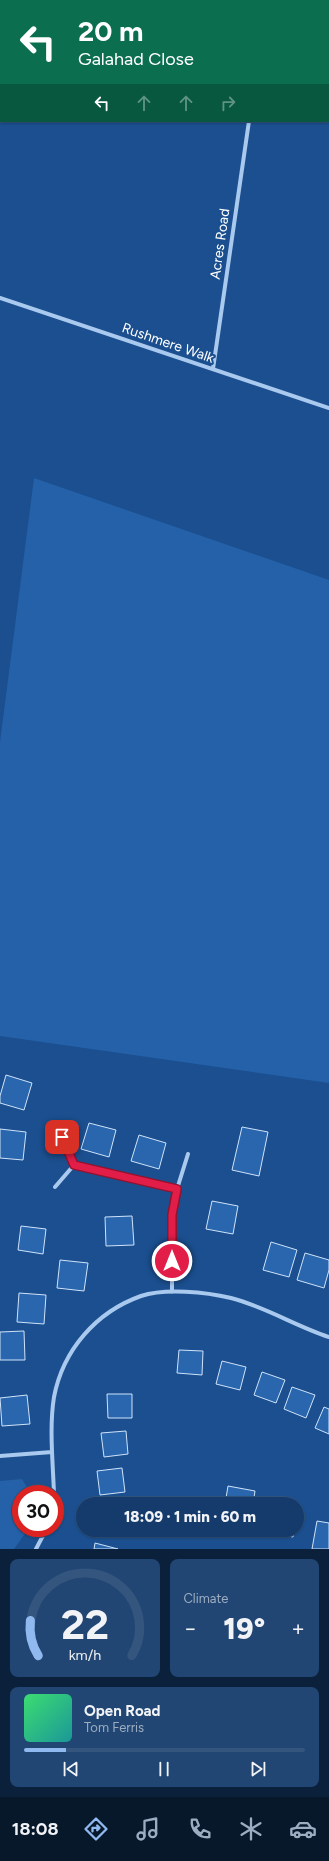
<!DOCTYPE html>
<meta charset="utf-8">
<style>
:root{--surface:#143b6b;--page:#214673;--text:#f1f3f6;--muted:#9dadc1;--line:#33557e;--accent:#90b9f0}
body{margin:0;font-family:Figtree,sans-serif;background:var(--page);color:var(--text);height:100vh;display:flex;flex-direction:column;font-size:15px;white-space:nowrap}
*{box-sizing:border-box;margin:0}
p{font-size:13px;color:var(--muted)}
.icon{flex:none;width:22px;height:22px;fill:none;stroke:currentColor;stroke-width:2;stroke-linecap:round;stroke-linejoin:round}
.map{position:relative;height:1549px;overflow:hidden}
.drawer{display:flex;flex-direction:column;gap:10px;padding:10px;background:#0b203b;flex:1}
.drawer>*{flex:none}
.hud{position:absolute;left:0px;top:0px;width:329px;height:122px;box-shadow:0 1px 3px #0004,0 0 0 1px var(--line);background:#0b6e4f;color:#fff;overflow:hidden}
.speed{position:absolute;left:12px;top:1485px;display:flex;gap:8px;font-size:20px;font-weight:700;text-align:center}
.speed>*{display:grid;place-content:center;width:52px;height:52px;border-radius:50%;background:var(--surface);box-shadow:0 1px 3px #0004,0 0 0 1px var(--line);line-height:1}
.speed .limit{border:6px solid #d22;background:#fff;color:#111}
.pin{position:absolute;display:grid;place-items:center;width:34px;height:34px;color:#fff;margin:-17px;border-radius:8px;box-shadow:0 2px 6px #0006}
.me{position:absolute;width:44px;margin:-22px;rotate:0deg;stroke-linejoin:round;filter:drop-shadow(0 0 3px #0008)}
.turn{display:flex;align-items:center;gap:14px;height:84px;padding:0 12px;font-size:18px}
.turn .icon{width:52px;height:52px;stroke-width:2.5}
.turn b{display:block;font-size:28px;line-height:34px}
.lanes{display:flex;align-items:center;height:38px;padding:0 12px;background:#0003;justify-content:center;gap:20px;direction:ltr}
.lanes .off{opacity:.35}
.big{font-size:30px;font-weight:800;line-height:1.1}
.drawer .card{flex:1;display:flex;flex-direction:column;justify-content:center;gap:6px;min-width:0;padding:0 14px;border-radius:8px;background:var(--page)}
.drawer .dial{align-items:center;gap:0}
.dial svg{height:104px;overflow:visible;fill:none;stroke:var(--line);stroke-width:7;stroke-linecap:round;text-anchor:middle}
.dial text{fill:var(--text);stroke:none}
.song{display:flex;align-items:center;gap:12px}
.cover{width:48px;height:48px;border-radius:6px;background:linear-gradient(135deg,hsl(140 70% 55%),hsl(180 70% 35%))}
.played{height:4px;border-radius:2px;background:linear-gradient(90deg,var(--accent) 15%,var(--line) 15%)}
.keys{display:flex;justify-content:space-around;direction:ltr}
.heat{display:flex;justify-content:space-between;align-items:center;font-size:22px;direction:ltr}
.drawer .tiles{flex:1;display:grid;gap:10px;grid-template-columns:1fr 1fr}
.card:last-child{grid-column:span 2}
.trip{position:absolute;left:76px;top:1497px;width:228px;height:40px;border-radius:20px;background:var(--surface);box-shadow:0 1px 3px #0004,0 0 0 1px var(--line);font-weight:800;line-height:40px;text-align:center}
.dock{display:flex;height:64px;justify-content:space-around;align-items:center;background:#08182b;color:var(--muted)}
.dock .icon{width:28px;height:28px}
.dock .selected{color:var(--accent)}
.dock b{font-size:18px;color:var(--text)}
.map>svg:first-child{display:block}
.green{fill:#2461a8}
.building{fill:#2a66ad;stroke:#cfe3fa}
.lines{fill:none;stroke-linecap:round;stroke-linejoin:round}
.minor{stroke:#a9c9ee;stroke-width:4}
.route-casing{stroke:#92132f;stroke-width:10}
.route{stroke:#e11d48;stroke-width:7}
.labels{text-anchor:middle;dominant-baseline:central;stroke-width:4;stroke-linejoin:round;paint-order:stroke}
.street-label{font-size:14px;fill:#fff;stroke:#1b4f8f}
</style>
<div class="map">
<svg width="329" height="1549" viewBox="0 0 329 1549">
<rect width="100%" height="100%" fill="#1b4f8f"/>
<path class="green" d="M34 478 329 580V1083L0 1036V742Z
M22 1479 31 1494H21V1528H29L14 1549H0V1481Z"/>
<path class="building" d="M6 1075 32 1083 24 1110 0 1103V1096Z
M89 1123 116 1130 109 1157 81 1149Z
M242 1127 268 1132 259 1176 232 1170Z
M0 1129 26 1132 23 1160 0 1158Z
M139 1135 166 1143 159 1169 131 1161Z
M212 1201 238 1206 233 1234 206 1229Z
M132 1216 134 1245 106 1246 105 1217Z
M21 1226 46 1229 43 1254 18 1250Z
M271 1242 297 1250 289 1277 263 1270Z
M305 1253 329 1260V1270L324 1288 297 1280Z
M60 1260 88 1263 84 1291 57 1288Z
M19 1293 46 1295 44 1324 17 1322Z
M24 1331 25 1360H0V1332Z
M179 1350 203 1351 202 1375 177 1373Z
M222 1361 246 1367 240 1390 216 1384Z
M262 1372 285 1380 276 1403 254 1395Z
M292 1387 315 1395 306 1418 284 1409Z
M107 1394H132V1418H108Z
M27 1395 30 1424 2 1426 0 1398Z
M324 1407 329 1409V1434L315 1428Z
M126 1431 128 1454 104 1457 101 1433Z
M122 1468 125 1492 100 1495 97 1471Z
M228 1486 255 1491 253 1504H225Z
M317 1521 329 1523V1549H312Z
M267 1530H294L293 1537 266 1532Z
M95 1543 118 1549H94Z"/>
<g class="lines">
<path class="minor" d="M266 1V0
M328 55H329
M0 298 329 408
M213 369 249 121
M74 1165 177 1189 172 1215V1292
M55 1187 74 1165 62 1137
M177 1189 188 1154
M0 1456 52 1452
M54 1494C53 1463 49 1428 54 1397 63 1350 96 1312 141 1296 165 1288 206 1292 231 1298 266 1307 295 1326 329 1337
M36 1549 47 1528"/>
</g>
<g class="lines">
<defs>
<path id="route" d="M62 1137 74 1165 177 1189 172 1215V1261"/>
</defs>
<use href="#route" class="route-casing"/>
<use href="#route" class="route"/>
</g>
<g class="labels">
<g class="street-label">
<text transform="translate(220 244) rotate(-82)">Acres Road</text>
<text transform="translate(168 343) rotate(19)">Rushmere Walk</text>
</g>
</g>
</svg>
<div class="speed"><div class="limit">30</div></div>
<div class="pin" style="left:62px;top:1137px;background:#d93025"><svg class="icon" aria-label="arrive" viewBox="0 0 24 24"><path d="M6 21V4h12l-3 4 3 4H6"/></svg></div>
<svg class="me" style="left:172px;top:1261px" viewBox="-20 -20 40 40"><circle r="17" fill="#e11d48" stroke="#fff" stroke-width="3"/><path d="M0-11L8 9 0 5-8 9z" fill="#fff"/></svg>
<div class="trip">18:09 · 1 min · 60 m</div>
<div class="hud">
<div class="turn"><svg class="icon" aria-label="left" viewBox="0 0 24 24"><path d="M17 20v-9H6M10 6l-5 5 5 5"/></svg><div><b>20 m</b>Galahad Close</div></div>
<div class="lanes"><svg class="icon" aria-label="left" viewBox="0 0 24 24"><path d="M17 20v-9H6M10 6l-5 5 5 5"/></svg><svg class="icon off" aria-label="ahead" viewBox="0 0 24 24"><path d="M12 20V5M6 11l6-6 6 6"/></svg><svg class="icon off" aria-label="ahead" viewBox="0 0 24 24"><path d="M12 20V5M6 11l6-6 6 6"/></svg><svg class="icon off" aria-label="right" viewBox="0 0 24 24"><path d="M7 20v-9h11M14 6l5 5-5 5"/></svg></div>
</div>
</div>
<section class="drawer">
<div class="tiles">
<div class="card dial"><svg viewBox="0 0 100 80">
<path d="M14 69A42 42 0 1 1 86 69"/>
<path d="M14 69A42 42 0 0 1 8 42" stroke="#90b9f0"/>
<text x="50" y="56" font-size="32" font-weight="700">22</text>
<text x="50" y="72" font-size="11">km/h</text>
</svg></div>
<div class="card"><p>Climate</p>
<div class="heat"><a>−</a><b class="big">19°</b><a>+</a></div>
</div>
<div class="card">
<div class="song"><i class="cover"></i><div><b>Open Road</b><p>Tom Ferris</p></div></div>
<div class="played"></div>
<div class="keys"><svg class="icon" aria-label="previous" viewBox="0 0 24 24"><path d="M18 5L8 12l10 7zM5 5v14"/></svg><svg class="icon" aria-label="pause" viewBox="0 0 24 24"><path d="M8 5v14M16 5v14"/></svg><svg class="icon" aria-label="next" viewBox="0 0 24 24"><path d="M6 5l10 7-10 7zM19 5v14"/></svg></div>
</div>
</div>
</section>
<nav class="dock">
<b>18:08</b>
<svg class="icon selected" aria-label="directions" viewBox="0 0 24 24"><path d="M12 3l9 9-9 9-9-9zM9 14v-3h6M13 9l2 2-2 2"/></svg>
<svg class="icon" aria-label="music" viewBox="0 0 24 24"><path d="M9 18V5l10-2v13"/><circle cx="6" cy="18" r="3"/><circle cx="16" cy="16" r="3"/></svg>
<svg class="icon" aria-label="phone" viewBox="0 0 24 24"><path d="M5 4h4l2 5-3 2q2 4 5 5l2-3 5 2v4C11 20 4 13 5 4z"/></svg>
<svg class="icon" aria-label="climate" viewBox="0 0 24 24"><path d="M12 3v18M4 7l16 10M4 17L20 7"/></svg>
<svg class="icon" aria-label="car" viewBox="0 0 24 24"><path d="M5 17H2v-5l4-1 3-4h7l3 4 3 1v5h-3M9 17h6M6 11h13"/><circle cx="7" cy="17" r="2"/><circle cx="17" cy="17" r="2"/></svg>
</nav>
